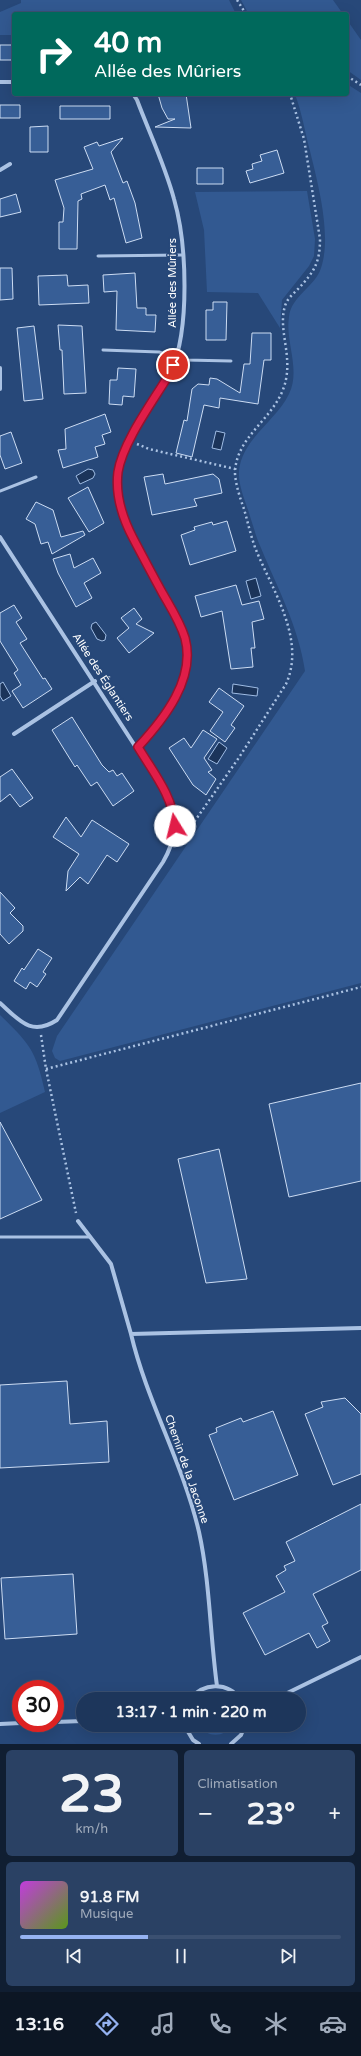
<!DOCTYPE html>
<html lang="fr">
<meta charset="utf-8">
<style>
:root{--surface:#1d365b;--page:#2a4164;--text:#f1f3f6;--muted:#a0abbb;--line:#3b5071;--accent:#95b2f1}
body{margin:0;font-family:"Varela Round",sans-serif;background:var(--page);color:var(--text);height:100vh;display:flex;flex-direction:column;font-size:15px;white-space:nowrap}
*{box-sizing:border-box;margin:0}
p{font-size:13px;color:var(--muted)}
.icon{flex:none;width:22px;height:22px;fill:none;stroke:currentColor;stroke-width:2;stroke-linecap:round;stroke-linejoin:round}
.map{position:relative;height:1744px;overflow:hidden}
.details{display:flex;flex-direction:column;gap:6px;padding:6px;background:#101e32;flex:1}
.details>*{flex:none}
.top-card{position:absolute;left:12px;top:12px;width:337px;height:84px;border-radius:4px;box-shadow:0 4px 16px #0002,0 0 0 1px var(--line);background:#00695c;color:#fff;overflow:hidden}
.speed{position:absolute;left:12px;top:1680px;display:flex;gap:8px;font-size:20px;font-weight:700;text-align:center}
.speed>*{display:grid;place-content:center;width:52px;height:52px;border-radius:50%;background:var(--surface);box-shadow:0 4px 16px #0002,0 0 0 1px var(--line);line-height:1}
.speed .limit{border:6px solid #d22;background:#fff;color:#111}
.pin{position:absolute;display:grid;place-items:center;width:34px;height:34px;color:#fff;margin:-17px;border:2px solid #fff;border-radius:50%;box-shadow:0 1px 4px #0007}
.me{position:absolute;width:44px;margin:-22px;rotate:351deg;stroke-linejoin:round;filter:drop-shadow(0 0 3px #0008)}
.turn{display:flex;align-items:center;gap:14px;height:84px;padding:0 16px;font-size:18px}
.turn .icon{width:52px;height:52px;stroke-width:2.5}
.turn b{display:block;font-size:28px;line-height:34px}
.big{font-size:30px;font-weight:800;line-height:1.1}
.details .tile{flex:1;display:flex;flex-direction:column;justify-content:center;gap:6px;min-width:0;padding:0 14px;border-radius:6px;background:var(--page)}
.details .dial{align-items:center;gap:0}
.dial b{font-size:52px;line-height:1}
.song{display:flex;align-items:center;gap:12px}
.cover{width:48px;height:48px;border-radius:6px;background:linear-gradient(135deg,hsl(290 70% 55%),hsl(90 70% 35%))}
.played{height:4px;border-radius:2px;background:linear-gradient(90deg,var(--accent) 40%,var(--line) 40%)}
.keys{display:flex;justify-content:space-around;direction:ltr}
.heat{display:flex;justify-content:space-between;align-items:center;font-size:22px;direction:ltr}
.details .tiles{flex:1;display:grid;gap:6px;grid-template-columns:1fr 1fr}
.tile:last-child{grid-column:span 2}
.trip{position:absolute;left:76px;top:1692px;width:230px;height:40px;border-radius:20px;background:var(--surface);box-shadow:0 4px 16px #0002,0 0 0 1px var(--line);font-weight:800;line-height:40px;text-align:center}
.dock{display:flex;height:64px;justify-content:space-around;align-items:center;background:#0c1624;color:var(--muted)}
.dock .icon{width:28px;height:28px}
.dock .selected{color:var(--accent)}
.dock b{font-size:18px;color:var(--text)}
.map>svg:first-child{display:block}
.green{fill:#325991}
.water{fill:#1b345a;stroke:#9fbce4}
.building{fill:#375e96;stroke:#ccdcf3}
.lines{fill:none;stroke-linecap:round;stroke-linejoin:round}
.path{stroke:#aac2e3;stroke-width:2.5;stroke-dasharray:2 3;stroke-linecap:butt}
.service{stroke:#aac2e3;stroke-width:3}
.minor{stroke:#aac2e3;stroke-width:4}
.route-casing{stroke:#92132f;stroke-width:10}
.route{stroke:#e11d48;stroke-width:7}
.labels{text-anchor:middle;dominant-baseline:central;stroke-width:4;stroke-linejoin:round;paint-order:stroke}
.street-label{font-size:11px;fill:#fff;stroke:#274879}
</style>
<div class="map">
<svg width="361" height="1744" viewBox="0 0 361 1744">
<rect width="100%" height="100%" fill="#274879"/>
<path class="green" d="M21 0H229L236 14H14V35H0V12L21 3Z
M241 0H333L343 14 248 13Z
M347 20 361 40V80L347 70Z
M347 84 361 93V983L60 1061 55 1058 52 1051 57 1036 305 671C299 628 278 589 261 548 256 537 253 525 249 513 245 500 238 485 239 471 242 439 276 421 289 394 301 369 285 342 289 317 291 296 315 287 321 268 332 235 318 184 310 151 305 132 302 113 295 94H347Z
M307 191 315 239 314 256 309 266 282 300 280 328 258 293 207 292 204 230 195 192Z
M0 1015C30 1044 36 1051 45 1092L0 1113Z
M199 1725H232C224 1738 207 1738 199 1725Z"/>
<path class="water" d="M216 431 225 433 221 450 212 448Z
M88 469 93 470 95 474 93 478 80 484 76 476Z
M256 578 261 596 251 599 246 581Z
M96 622 106 635 105 640 102 641 97 639 91 628 92 624Z
M3 682 11 696 3 701 0 696V684Z
M233 684 258 688 257 696 232 693Z
M219 742 227 748 217 764 208 759Z"/>
<path class="building" d="M0 45H14V60H0Z
M158 94H186L191 128 155 127 175 119H168L162 108Z
M0 105H20V118H0Z
M60 106H110V119H60Z
M48 126V152H30V127Z
M123 138 111 152 123 183 127 181 135 203 142 238 126 243 114 198 110 200 105 185 81 194 82 199 78 201 77 249H59V222H63L64 208 55 180 93 169 84 147 97 142 99 146Z
M277 150 284 173 250 183 246 171 253 169 252 164 262 161 260 155Z
M197 168H223V184H197Z
M16 194 21 212 0 217V199Z
M0 268H12L13 299 0 300Z
M135 273 137 308H146V315H156L155 332 116 330 117 291 104 292 103 275Z
M67 275 68 286 88 285 89 303 39 305 38 276Z
M213 302H227L226 340H206V310H213Z
M58 325 82 326 86 393 64 394 62 350H60Z
M34 326 43 399 24 401 17 328Z
M252 333H271V360H264L258 404 220 398 219 408 204 405 192 457 176 453 184 420 187 421 192 389 198 384 209 385 210 378 217 379 240 393 244 364H250Z
M118 368 136 369 134 397 123 396 122 405 109 404 110 380H117Z
M105 414 111 432 102 435 105 444 95 447 98 457 63 468 58 450 66 449 65 429Z
M11 432 22 463 5 469 0 455V436Z
M163 474 165 484 213 474 219 479 222 493 194 499 197 506 152 515 144 477Z
M88 487 104 523 89 532 68 498Z
M36 502 53 510 61 537 83 531 85 535 52 554 48 542 41 544 35 524 26 519Z
M227 521 236 551 190 565 181 535 195 530 194 527 212 522 213 525Z
M70 554 74 568 93 558 101 573 84 583 92 598 76 607 58 573 53 559Z
M236 585 242 605 259 601 264 619 252 622 255 648H251L253 667 231 669 222 611 201 617 195 596Z
M14 605 22 618 16 622 27 639 20 643 43 679 45 678 52 689 23 708 12 691 21 685 14 673 18 670 0 641V613Z
M134 608 142 619 136 624 154 633 129 653 117 638 129 628 121 618Z
M219 688 244 706 231 725 235 728 225 742 210 731 223 712 209 702Z
M72 717 102 765 109 772 113 770 117 776 122 773 134 791 113 806 97 782 91 786 77 765 75 767 52 730Z
M203 730 217 739 204 758 212 770 208 772 216 779 206 795 193 785 169 748 184 738 191 748Z
M12 769 33 798 20 807 10 794 0 802V777Z
M66 817 81 837 92 820 129 844 117 862 107 855 88 884 80 877 66 891 68 871 79 854 53 837Z
M0 892 15 908 10 913 23 926V931L9 944 0 934Z
M38 949 52 958 43 972 46 974 37 987 30 982 26 989 14 981 22 968 24 970Z
M361 1083V1181L289 1197 269 1104Z
M0 1122 42 1200 0 1219Z
M219 1149 247 1279 206 1283 178 1159Z
M67 1381 70 1424 107 1421 109 1462 0 1468V1385Z
M345 1398 361 1414V1474L333 1485 305 1414 323 1407 321 1402Z
M273 1411 298 1475 234 1500 209 1435 217 1432 216 1428 241 1418 243 1422Z
M361 1504V1570L313 1594 328 1623 322 1626 330 1641 317 1648 309 1633 265 1655 243 1613 285 1592 276 1576 286 1570 284 1566 295 1561 286 1542Z
M73 1574 77 1634 5 1639 1 1578Z"/>
<g class="lines">
<path class="path" d="M237 0 246 14
M347 76 361 85
M137 444 149 449 235 469
M183 838 240 756 286 684C306 640 273 591 256 550 251 537 248 523 244 509 240 498 236 486 235 474 235 439 269 422 282 392 296 360 277 332 285 306 287 299 293 294 298 289 314 272 320 263 320 239L304 139 290 94
M41 1035 46 1069 76 1213
M46 1069 361 987"/>
<path class="service" d="M98 256 182 255
M103 350 159 352 186 360 231 361
M0 491 36 477
M0 1237H90"/>
<path class="minor" d="M0 82H14
M133 94 137 100C149 132 165 165 174 199 187 244 190 329 171 372 154 410 118 441 117 486 117 507 126 524 135 542 144 560 153 577 163 595 171 609 181 623 185 639 195 680 164 719 138 747
M0 170 10 164
M0 368V389
M0 537 168 797C177 821 176 840 163 862L57 1020C31 1037 19 1020 0 1003
M14 734 95 681
M78 1221 111 1264 131 1334
M217 1686C210 1635 210 1582 199 1532 183 1463 147 1402 131 1334L361 1328
M190 1699C203 1683 227 1681 240 1699
M275 1699 361 1657
M55 1722 83 1721
M0 1724 21 1723
M184 1725 193 1740 199 1744
M231 1744 241 1735 245 1725"/>
</g>
<g class="lines">
<defs>
<path id="route" d="M173 365 170 373C154 400 123 441 118 472 115 496 122 517 133 538 143 557 153 576 163 594 171 608 180 622 185 638 196 679 164 719 138 747 153 772 173 796 175 826"/>
</defs>
<use href="#route" class="route-casing"/>
<use href="#route" class="route"/>
</g>
<g class="labels">
<g class="street-label">
<text transform="translate(172 283) rotate(-90)">Allée des Mûriers</text>
<text transform="translate(103 677) rotate(57)">Allée des Églantiers</text>
<text transform="translate(187 1469) rotate(71)">Chemin de la Jaconne</text>
</g>
</g>
</svg>
<div class="speed"><div class="limit">30</div></div>
<div class="pin" style="left:173px;top:365px;background:#d93025"><svg class="icon" aria-label="arrive" viewBox="0 0 24 24"><path d="M6 21V4h12l-3 4 3 4H6"/></svg></div>
<svg class="me" style="left:175px;top:826px" viewBox="-20 -20 40 40"><circle r="19" fill="#fff"/><path d="M0-13L10 11 0 6-10 11z" fill="#e11d48"/></svg>
<div class="trip">13:17 · 1 min · 220 m</div>
<div class="top-card">
<div class="turn"><svg class="icon" aria-label="right" viewBox="0 0 24 24"><path d="M7 20v-9h11M14 6l5 5-5 5"/></svg><div><b>40 m</b>Allée des Mûriers</div></div>
</div>
</div>
<section class="details">
<div class="tiles">
<div class="tile dial"><b>23</b><p>km/h</p></div>
<div class="tile"><p>Climatisation</p>
<div class="heat"><a>−</a><b class="big">23°</b><a>+</a></div>
</div>
<div class="tile">
<div class="song"><i class="cover"></i><div><b>91.8 FM</b><p>Musique</p></div></div>
<div class="played"></div>
<div class="keys"><svg class="icon" aria-label="previous" viewBox="0 0 24 24"><path d="M18 5L8 12l10 7zM5 5v14"/></svg><svg class="icon" aria-label="pause" viewBox="0 0 24 24"><path d="M8 5v14M16 5v14"/></svg><svg class="icon" aria-label="next" viewBox="0 0 24 24"><path d="M6 5l10 7-10 7zM19 5v14"/></svg></div>
</div>
</div>
</section>
<nav class="dock">
<b>13:16</b>
<svg class="icon selected" aria-label="directions" viewBox="0 0 24 24"><path d="M12 3l9 9-9 9-9-9zM9 14v-3h6M13 9l2 2-2 2"/></svg>
<svg class="icon" aria-label="music" viewBox="0 0 24 24"><path d="M9 18V5l10-2v13"/><circle cx="6" cy="18" r="3"/><circle cx="16" cy="16" r="3"/></svg>
<svg class="icon" aria-label="phone" viewBox="0 0 24 24"><path d="M5 4h4l2 5-3 2q2 4 5 5l2-3 5 2v4C11 20 4 13 5 4z"/></svg>
<svg class="icon" aria-label="climate" viewBox="0 0 24 24"><path d="M12 3v18M4 7l16 10M4 17L20 7"/></svg>
<svg class="icon" aria-label="car" viewBox="0 0 24 24"><path d="M5 17H2v-5l4-1 3-4h7l3 4 3 1v5h-3M9 17h6M6 11h13"/><circle cx="7" cy="17" r="2"/><circle cx="17" cy="17" r="2"/></svg>
</nav>
